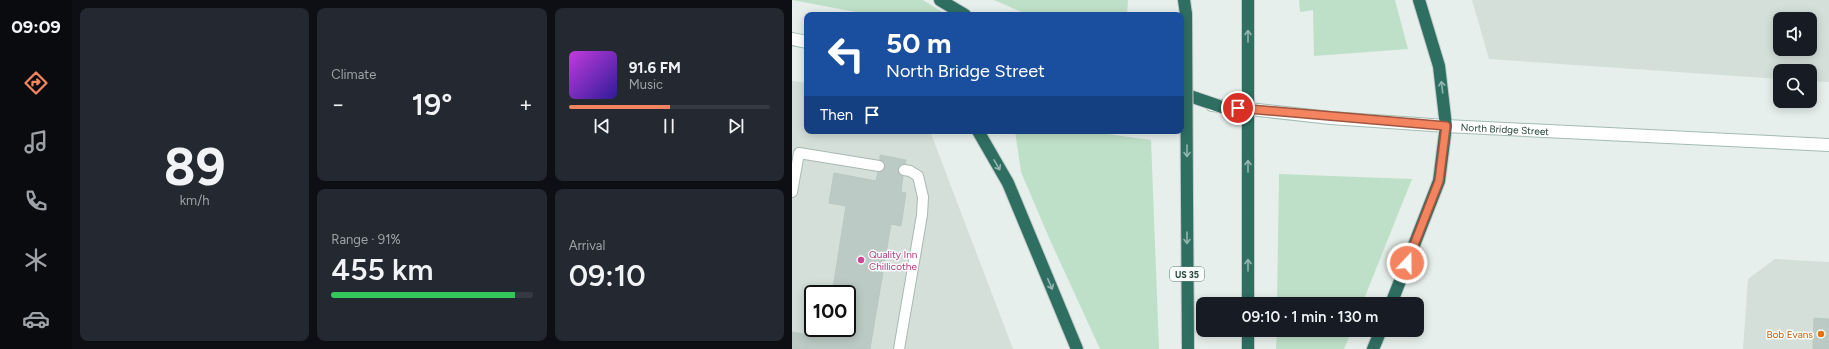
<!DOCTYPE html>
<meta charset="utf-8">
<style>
:root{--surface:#171b24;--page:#242831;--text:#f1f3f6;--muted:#9ea1a6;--line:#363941;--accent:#f4845f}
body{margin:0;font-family:Figtree,sans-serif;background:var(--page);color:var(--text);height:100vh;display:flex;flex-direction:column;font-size:15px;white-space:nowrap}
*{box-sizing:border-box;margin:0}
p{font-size:13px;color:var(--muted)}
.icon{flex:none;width:22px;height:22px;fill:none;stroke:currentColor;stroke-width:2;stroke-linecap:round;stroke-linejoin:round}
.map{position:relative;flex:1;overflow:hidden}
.panel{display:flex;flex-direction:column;gap:8px;padding:8px;background:#0d0f14;width:720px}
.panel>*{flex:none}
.guide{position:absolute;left:12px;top:12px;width:380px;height:122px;border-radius:8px;box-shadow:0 2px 10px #0003;background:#1a4fa0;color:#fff;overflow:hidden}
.controls{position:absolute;left:981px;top:12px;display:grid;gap:8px}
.controls a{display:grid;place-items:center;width:44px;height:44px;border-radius:8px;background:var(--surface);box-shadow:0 2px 10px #0003;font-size:20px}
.speed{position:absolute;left:12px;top:285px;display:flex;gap:8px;font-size:20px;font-weight:700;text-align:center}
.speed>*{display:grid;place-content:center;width:52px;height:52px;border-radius:50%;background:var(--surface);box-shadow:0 2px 10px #0003;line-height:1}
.speed .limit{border:2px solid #111;border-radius:6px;background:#fff;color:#111}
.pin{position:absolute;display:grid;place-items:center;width:34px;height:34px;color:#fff;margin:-17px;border:2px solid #fff;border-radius:50%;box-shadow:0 1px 4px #0007}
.me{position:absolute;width:44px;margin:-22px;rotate:21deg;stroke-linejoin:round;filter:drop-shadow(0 0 3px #0008)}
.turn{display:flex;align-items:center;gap:14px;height:84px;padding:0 16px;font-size:18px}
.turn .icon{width:52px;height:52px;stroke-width:2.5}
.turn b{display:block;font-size:28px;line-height:34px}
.then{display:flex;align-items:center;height:38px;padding:0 16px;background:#0003;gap:8px;font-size:15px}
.big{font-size:30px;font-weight:600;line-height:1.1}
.panel .widget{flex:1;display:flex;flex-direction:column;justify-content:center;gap:6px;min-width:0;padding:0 14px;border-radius:8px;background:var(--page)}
.panel .dial{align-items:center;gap:0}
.dial b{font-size:52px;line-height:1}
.song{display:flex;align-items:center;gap:12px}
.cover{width:48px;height:48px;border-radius:6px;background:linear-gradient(135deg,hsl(290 70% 55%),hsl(250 70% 35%))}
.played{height:4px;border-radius:2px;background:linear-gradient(90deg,var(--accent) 50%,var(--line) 50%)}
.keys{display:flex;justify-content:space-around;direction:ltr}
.heat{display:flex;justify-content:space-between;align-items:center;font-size:22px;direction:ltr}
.charge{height:6px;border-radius:3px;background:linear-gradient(90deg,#34c759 91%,var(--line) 0)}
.panel .tiles{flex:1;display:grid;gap:8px;grid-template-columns:repeat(3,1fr)}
.widget:first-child{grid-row:span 2}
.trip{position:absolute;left:404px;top:297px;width:228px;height:40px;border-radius:8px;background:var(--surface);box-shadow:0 2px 10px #0003;font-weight:600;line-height:40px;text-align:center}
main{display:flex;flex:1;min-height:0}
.tab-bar{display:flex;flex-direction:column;width:72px;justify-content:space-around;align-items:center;background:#090b0e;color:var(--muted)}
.tab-bar .icon{width:28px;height:28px}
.tab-bar .on{color:var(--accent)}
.tab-bar b{font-size:18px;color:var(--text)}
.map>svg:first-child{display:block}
.built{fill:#d4dfda;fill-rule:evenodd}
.green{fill:#bfe0c8}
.building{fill:#bbcac4;stroke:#b8c9c2}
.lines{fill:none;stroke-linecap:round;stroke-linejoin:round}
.lane-casing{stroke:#a8b8b2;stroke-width:12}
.secondary-casing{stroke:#a4bbb3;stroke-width:14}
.highway-casing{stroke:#c2cac8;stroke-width:14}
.lane{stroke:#fff;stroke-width:10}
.secondary{stroke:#fff;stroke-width:12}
.highway{stroke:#2f6f62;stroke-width:12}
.highway-bridge-casing{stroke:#c2cac8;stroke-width:14;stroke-linecap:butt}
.highway-bridge{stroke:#2f6f62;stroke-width:12}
.oneway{stroke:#93b5ae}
.route-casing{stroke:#9f563e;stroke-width:10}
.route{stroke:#f4845f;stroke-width:7}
.hotel-dot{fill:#d1479c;stroke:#f7fbf9;stroke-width:1.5}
.food-dot{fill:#e8710a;stroke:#f7fbf9;stroke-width:1.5}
.labels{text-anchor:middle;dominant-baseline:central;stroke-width:3;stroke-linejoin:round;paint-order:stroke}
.shield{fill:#f7fbf9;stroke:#637a73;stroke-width:1}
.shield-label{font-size:9px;font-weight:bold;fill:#24423a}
.street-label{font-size:10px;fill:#24423a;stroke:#f7fbf9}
.hotel-label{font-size:10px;fill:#b23c85;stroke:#f7fbf9;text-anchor:start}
.food-label{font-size:10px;fill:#c56008;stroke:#f7fbf9;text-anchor:end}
</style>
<main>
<nav class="tab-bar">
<b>09:09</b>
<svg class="icon on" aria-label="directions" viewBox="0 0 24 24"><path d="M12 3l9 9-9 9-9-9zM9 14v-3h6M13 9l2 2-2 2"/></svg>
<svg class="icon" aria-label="music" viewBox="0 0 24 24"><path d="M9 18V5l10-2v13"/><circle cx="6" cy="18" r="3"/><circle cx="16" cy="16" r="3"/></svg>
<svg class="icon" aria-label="phone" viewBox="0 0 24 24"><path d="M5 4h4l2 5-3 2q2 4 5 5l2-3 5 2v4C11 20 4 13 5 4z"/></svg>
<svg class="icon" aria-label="climate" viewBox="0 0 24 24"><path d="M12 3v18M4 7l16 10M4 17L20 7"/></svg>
<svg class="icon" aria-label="car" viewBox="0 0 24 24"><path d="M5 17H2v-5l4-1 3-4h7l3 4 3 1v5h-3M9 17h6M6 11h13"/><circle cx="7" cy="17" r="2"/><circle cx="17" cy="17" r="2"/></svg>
</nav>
<section class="panel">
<div class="tiles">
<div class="widget dial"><b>89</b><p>km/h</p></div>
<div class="widget"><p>Climate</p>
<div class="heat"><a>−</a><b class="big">19°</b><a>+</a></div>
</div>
<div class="widget">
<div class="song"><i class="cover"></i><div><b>91.6 FM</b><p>Music</p></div></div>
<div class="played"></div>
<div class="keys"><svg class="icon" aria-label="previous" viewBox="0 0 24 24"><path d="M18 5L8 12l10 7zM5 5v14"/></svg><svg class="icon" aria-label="pause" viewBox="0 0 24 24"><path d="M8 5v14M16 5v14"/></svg><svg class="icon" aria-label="next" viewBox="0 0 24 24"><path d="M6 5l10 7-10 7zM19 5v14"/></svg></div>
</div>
<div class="widget"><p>Range · 91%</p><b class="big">455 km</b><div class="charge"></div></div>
<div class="widget"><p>Arrival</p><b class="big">09:10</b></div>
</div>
</section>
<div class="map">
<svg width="1037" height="349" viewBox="0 0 1037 349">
<rect width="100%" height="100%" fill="#e6efeb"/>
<path class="built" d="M680 0H1037V82L1018 81V71H988V79L697 59ZM988 19H1018V49H988Z
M0 81 15 83V131H138L221 349H0ZM21 294H55V328H21Z
M983 259 1037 262V349H951L956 279Z"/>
<path class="green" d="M0 0H131L155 15H80Z
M202 0H336L335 15H236Z
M507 0H603L616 49 522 56 521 10 508 12Z
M223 131H293L359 140 367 349H308L258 240 229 172Z
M487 174 620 179 570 304H485Z
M485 330H560L552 349H484Z"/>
<path class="building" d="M88 155 114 160 113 164 107 166 106 169 108 175 111 176 109 192 114 193 109 226 99 224 78 349H0V332L32 338 34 328H55V294H40L54 206 37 203 42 173 84 181 86 172 92 170 93 167 91 161 88 160Z
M1022 318 1037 319V349H1021Z"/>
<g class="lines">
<defs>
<path id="lane" d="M0 192 7 153 87 166
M107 349 130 215 131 197 126 176 118 171 112 170"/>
<g id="secondary">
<path d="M0 39 15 42"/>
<path id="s1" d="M420 105 539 118 654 126 1037 145"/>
</g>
<path id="highway" d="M148 0 173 15
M392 0 394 14
M456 17V0
M389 93 430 107
M186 131 216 183 285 349
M395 199 396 349
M456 205V304
M599 304 647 181 654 126 647 66 627 0
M456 330V349
M581 349 589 330"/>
</defs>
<use href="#lane" class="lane-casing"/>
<use href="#secondary" class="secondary-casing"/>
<use href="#highway" class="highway-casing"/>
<use href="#lane" class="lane"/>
<use href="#secondary" class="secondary"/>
<use href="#highway" class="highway"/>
<defs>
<path id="highway-bridge" d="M394 14 395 199
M456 205V17"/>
</defs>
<use href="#highway-bridge" class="highway-bridge-casing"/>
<use href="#highway-bridge" class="highway-bridge"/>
</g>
<defs><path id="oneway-shaft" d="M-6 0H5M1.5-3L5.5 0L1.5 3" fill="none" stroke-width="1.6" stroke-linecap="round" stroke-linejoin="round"/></defs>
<g class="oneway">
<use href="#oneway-shaft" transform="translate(456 36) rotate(-90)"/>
<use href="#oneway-shaft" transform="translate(650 87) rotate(-97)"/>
<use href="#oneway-shaft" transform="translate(395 151) rotate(90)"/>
<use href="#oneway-shaft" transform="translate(205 165) rotate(60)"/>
<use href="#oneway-shaft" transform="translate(456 166) rotate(-90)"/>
<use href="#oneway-shaft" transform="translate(395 238) rotate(90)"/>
<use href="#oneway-shaft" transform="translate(456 265) rotate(-90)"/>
<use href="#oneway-shaft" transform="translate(258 284) rotate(67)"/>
</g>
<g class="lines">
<defs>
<path id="route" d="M446 108 654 126 647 181 615 263"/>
</defs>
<use href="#route" class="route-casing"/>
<use href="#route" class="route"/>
</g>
<circle class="hotel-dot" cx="69" cy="260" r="4"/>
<circle class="food-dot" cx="1029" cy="334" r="4"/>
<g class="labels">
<rect class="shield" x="378" y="267" width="34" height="14" rx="3"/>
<g class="shield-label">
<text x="395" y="274">US 35</text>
</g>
<g class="street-label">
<text stroke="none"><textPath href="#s1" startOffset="294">North Bridge Street</textPath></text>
</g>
<g class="hotel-label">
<text x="77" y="254">Quality Inn<tspan x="77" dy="12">Chillicothe</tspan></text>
</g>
<g class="food-label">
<text x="1021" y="334">Bob Evans</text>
</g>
</g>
</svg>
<div class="controls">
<a><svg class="icon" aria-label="sound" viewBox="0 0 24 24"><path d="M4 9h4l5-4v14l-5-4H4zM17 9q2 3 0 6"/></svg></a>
<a><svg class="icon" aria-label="search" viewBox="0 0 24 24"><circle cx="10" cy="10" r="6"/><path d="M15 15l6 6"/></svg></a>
</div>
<div class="speed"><div class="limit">100</div></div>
<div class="pin" style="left:446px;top:108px;background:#d93025"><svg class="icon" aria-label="arrive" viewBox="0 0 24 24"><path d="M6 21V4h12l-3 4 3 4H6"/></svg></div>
<svg class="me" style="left:615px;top:263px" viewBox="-20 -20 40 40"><circle r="17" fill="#f4845f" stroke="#fff" stroke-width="3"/><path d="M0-11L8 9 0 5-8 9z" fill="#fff"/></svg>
<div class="trip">09:10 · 1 min · 130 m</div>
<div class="guide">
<div class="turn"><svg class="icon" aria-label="left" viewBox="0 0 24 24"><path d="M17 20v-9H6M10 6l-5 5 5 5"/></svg><div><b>50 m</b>North Bridge Street</div></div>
<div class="then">Then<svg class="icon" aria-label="arrive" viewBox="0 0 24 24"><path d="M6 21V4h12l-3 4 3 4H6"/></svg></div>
</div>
</div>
</main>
